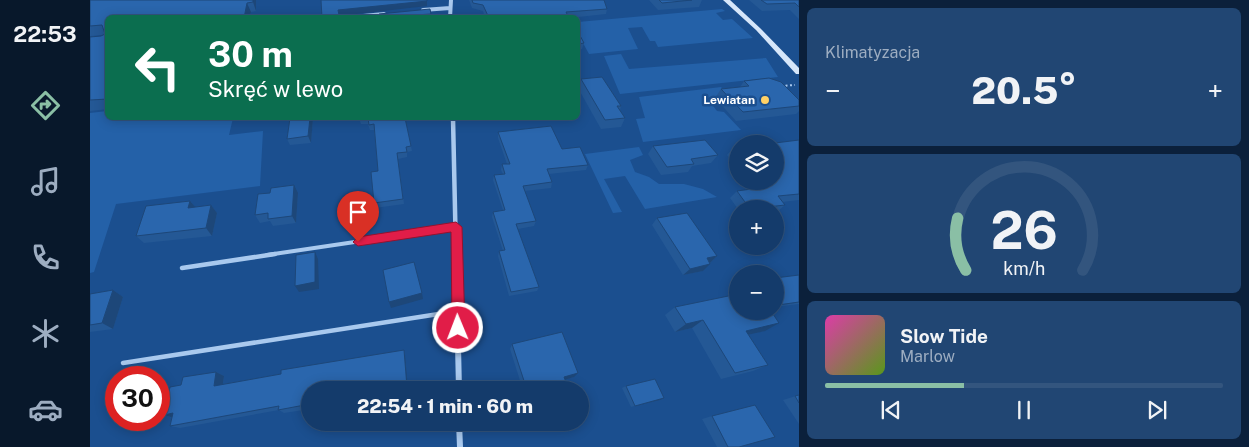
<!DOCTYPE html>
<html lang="pl">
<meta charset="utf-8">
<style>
:root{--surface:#143b6b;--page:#214673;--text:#f1f3f6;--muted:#9dadc1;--line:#33557e;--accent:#8abfa5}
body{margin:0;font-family:"Public Sans",sans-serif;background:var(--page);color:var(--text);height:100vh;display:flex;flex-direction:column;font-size:19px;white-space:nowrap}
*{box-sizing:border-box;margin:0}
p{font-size:16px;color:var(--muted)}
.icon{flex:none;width:28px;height:28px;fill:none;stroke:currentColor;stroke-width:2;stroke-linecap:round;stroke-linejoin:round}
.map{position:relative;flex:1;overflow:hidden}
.drawer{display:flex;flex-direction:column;gap:8px;padding:8px;background:#0b203b;width:450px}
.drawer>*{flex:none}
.banner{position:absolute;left:15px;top:15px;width:475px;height:105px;border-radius:8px;box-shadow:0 2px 12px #0003,0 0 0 1px var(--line);background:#0b6e4f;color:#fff;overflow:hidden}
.buttons{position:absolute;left:639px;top:135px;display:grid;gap:10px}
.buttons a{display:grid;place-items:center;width:55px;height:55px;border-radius:50%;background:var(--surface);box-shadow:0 2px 12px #0003,0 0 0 1px var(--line);font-size:25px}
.speed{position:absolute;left:15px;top:366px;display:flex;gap:10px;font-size:25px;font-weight:700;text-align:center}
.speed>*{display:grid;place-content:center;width:65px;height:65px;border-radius:50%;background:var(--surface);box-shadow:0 2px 12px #0003,0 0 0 1px var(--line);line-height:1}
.speed .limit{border:8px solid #d22;background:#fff;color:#111}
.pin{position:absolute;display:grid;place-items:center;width:42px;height:42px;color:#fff;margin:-51px -21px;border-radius:50% 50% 50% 0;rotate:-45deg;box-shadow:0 0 5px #0007}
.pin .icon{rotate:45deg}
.me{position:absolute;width:55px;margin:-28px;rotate:359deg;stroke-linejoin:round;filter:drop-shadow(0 0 4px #0008)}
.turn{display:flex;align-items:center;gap:18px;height:105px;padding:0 20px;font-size:22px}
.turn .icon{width:65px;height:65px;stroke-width:2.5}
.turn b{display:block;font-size:35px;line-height:42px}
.big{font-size:38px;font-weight:800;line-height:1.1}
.drawer .tile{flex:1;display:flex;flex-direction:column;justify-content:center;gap:8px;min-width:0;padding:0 18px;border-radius:8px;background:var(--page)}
.drawer .dial{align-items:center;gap:0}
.dial svg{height:130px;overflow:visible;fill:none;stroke:var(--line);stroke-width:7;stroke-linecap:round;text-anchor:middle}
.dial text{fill:var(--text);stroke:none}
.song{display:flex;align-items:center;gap:15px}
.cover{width:60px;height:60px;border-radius:8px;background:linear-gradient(135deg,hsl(320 70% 55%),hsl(90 70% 35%))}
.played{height:5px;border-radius:2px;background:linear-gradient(90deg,var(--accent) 35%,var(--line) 35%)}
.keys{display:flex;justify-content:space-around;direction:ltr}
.heat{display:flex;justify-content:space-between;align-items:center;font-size:28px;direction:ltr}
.trip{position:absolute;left:211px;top:381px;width:288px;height:50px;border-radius:25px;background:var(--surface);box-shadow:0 2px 12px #0003,0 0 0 1px var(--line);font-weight:800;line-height:50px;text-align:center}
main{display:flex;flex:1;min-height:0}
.menu{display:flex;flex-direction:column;width:90px;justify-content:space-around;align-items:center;background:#08182b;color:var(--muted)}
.menu .icon{width:35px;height:35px}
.menu .current{color:var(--accent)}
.menu b{font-size:22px;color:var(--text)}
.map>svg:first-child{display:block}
.green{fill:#2461a8}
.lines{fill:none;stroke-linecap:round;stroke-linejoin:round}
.path{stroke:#a9c9ee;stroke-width:2;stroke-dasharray:2 2.5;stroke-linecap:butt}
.lane-far1{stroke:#a9c9ee;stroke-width:4}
.lane{stroke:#a9c9ee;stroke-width:4.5}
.street-far2{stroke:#a9c9ee;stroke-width:4}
.street-far1{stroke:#a9c9ee;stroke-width:4.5}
.street{stroke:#a9c9ee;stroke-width:6}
.secondary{fill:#d6e6fa;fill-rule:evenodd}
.wall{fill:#245895}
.shaded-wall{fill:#1d4779}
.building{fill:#2a66ad;stroke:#1d4779}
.route{fill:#e11d48;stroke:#92132f}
.poi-dot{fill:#ffd166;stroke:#1b4f8f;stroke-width:2}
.labels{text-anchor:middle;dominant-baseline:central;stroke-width:5;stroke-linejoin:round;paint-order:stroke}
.far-poi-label{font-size:12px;font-weight:bold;fill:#fff;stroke:#1b4f8f;text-anchor:end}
</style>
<main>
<nav class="menu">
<b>22:53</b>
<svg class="icon current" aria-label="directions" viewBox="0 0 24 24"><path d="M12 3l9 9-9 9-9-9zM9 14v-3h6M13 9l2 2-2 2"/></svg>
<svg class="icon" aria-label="music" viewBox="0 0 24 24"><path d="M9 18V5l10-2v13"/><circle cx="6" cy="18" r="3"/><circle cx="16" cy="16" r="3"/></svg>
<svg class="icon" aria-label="phone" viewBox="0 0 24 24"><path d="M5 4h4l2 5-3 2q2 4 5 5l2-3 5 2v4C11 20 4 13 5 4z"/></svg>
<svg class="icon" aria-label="climate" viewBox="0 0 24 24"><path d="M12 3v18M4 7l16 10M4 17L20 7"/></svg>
<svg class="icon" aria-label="car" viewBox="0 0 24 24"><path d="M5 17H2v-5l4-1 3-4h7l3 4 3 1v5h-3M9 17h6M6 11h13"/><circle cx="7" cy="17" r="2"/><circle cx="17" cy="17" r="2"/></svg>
</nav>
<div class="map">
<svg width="709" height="447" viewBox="0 0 709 447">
<rect width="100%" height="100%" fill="#1b4f8f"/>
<path class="green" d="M632 9 635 11 626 13 633 20 642 19 663 38 568 47 565 41H560L552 27 538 28 548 49 499 54 488 34V22Z
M531 54 539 69 676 58 688 77 530 94 514 56Z
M631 87 637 94 617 98 627 111 634 112 651 130 553 142 546 119 555 118 549 97Z
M17 111 18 118H143L139 135 173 131 170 186 26 204 4 272 0 273V113Z
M549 147 553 155 540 160 545 172 559 177 569 184H594L613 189 627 197 555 209 535 176 514 179 532 212 523 213 495 154Z"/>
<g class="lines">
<path class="path" d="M691 86 705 85"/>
<path class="lane-far1" d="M177 255 366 227"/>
<path class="lane" d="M92 268 185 254
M33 363 368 311"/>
<path class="street-far2" d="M333 10 360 8
M252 18 294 14
M360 18 361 0"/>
<path class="street-far1" d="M363 118 366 255"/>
<path class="street" d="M366 254 369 390
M369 422 370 447"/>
<path class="secondary" d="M633 0H640L670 28 709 68V74H706L666 30Z"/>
</g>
<path class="wall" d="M0 0H166V11L161 12 159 18H18V109L0 111V37L11 36 13 35 0 36Z
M379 0H514L517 9 516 14 479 18H395L393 11 382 8Z
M559 0H612L609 7 568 10Z
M659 0H709V19L700 10 672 11Z
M341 14V18H290Z
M488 32 494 43 492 49 488 50Z
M491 79 531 106 530 110 535 118 531 127 511 129 488 88Z
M654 81 709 100V111L706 114 646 121 625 98 631 89 650 87Z
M200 118H223L221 143 200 145 197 139Z
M269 118H315L322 151 317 152V157L308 159 314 204 285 208 284 203 288 171 284 130H280L278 124H271Z
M408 132 472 149 498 165 496 170 459 174 462 182 461 188 434 191 446 221 444 226 428 229 449 287 447 291 419 296 408 256 409 251H413L402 217 403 212 413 210 403 180 404 175 413 174 411 170 412 164H417L408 138Z
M709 140V200L692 202 695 205 687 212H685V209H648L640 198 647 191 663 189 657 181H685Z
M563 146 628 155 621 163 602 166 598 172 571 175 558 154Z
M648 147V169L637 155 643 148Z
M208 193 206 223 183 226 180 221 170 223 165 215Z
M100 201 105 207 121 205 127 213 122 236 54 243 46 236Z
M567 218 627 256 613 271 593 275 562 225Z
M709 275V304L685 307V278Z
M23 290 33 297 23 329 0 332V294Z
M585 307 675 331 658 334 678 365 663 371 631 379 602 328 585 332 575 315Z
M422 344 484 377 475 379 479 390H433L420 349Z
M314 350 315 355 318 390H220V409L194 413 189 410 90 428 80 426 82 418 74 415 91 385 126 372 134 376 133 384 191 374Z
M536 386 570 400 541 407 532 388Z
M709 395V424L693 400Z
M622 416 649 447H627L612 419Z"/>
<path class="shaded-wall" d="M163 0H166V11L163 2Z
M337 1V6L249 16 248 10Z
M157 3 161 12 159 18H154Z
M220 118H223L221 143 218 136Z
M204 185 208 193 206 223 202 216Z
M100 201 106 208H98Z
M121 205 127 213 122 236 116 228Z
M225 252 228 259 229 289 209 292 205 286Z
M627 256 620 263 617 258Z
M620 264 613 271 593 275 600 269Z
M23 290 33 297 23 329 12 323Z
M332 293 333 299 301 308 299 302Z
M613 320 602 328 585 332 596 324Z
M689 323 675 331 643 338 656 331Z
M314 350 315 355 318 390 317 387Z
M126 372 134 376 132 389 124 386Z
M488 373 484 377 470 381 474 377Z
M574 398 570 400 541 407 545 406Z
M83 413 84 418 74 415Z"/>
<path class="building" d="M0 0H163V2L157 3 154 18H18V99L0 100V37L11 36 15 34 12 25 0 26Z
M231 0H337V1L248 10 249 15 255 16V18H232Z
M382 0H514L517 9 476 12 479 18H399L393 5 383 3Z
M569 0H602L572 3Z
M671 0H709V7L705 3 677 4Z
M340 9 341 14 325 15 326 18H290L289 14Z
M488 32 494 43 488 44Z
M512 77 531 106H527L535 118 515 120 491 79Z
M679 78 691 82 709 100V106L653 112 631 89 659 86 654 81Z
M200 118H220L218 136 197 139Z
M269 118H315L321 146 316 147 317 152 307 153 313 199 284 203 281 172 288 171 284 124 279 125 278 118 270 119Z
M461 126 472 149 490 147 498 165 457 169 462 182 433 186 446 221 426 224 449 287 421 292 409 251 415 250 403 212 415 210 404 175 415 174 412 164H420L408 132Z
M615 140 628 155 601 159 604 164 577 167 563 146Z
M709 140V194L688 196 695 205 660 209 647 191 676 187 671 181H685V144H677Z
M648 147V153L643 148Z
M204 185 202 216 178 219V213L165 215 168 194 180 193 181 188Z
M100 201 98 208 121 205 116 228 46 236 56 206Z
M597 213 627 256 617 258 620 264 600 269 567 218Z
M225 252V282L205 286 206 255Z
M324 262 332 293 299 302 293 270Z
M709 275V302L688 305 685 301V278Z
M23 290 12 323 0 325V294Z
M648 294V311H681L689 323 656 331 678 365 645 373 613 320 596 324 585 307Z
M472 332 488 373 474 377 479 390H437L422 344Z
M314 350 317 387 300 390H220V404L188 410 189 406 80 426 83 413 74 415 80 387 91 385 93 377 126 372 124 386 191 374V370Z
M565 379 574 398 545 406 536 386Z
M709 395V403L705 396Z
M665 405 685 437 649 447H638L622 416Z"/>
<path class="route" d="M366 222 372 227 375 328 373 332 368 334 363 332 362 328 361 232 268 246 263 242 268 237Z"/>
<circle class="poi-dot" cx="675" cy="100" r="5"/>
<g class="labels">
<g class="far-poi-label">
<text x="665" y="100">Lewiatan</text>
</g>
</g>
</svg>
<div class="buttons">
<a><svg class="icon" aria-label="layers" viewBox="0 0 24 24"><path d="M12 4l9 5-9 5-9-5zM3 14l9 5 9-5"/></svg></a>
<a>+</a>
<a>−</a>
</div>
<div class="speed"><div class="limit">30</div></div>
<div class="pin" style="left:268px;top:242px;background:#d93025"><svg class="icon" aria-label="arrive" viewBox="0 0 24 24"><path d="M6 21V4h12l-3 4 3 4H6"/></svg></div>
<svg class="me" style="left:368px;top:328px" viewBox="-20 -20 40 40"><circle r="17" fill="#e11d48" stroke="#fff" stroke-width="3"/><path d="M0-11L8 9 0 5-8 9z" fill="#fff"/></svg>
<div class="trip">22:54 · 1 min · 60 m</div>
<div class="banner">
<div class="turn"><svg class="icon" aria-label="left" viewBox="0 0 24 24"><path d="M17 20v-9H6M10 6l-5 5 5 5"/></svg><div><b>30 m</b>Skręć w lewo</div></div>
</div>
</div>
<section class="drawer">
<div class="tile"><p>Klimatyzacja</p>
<div class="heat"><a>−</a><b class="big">20.5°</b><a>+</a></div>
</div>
<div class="tile dial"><svg viewBox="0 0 100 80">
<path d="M14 69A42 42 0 1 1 86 69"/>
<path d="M14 69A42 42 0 0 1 9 37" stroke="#8abfa5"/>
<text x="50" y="56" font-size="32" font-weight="700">26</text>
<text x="50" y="72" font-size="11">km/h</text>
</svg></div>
<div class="tile">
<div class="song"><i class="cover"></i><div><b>Slow Tide</b><p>Marlow</p></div></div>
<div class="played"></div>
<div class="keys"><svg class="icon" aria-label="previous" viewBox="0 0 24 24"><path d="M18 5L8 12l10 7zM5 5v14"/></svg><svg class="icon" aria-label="pause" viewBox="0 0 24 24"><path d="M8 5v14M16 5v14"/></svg><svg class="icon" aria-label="next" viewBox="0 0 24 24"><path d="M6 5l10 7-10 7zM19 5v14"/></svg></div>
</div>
</section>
</main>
